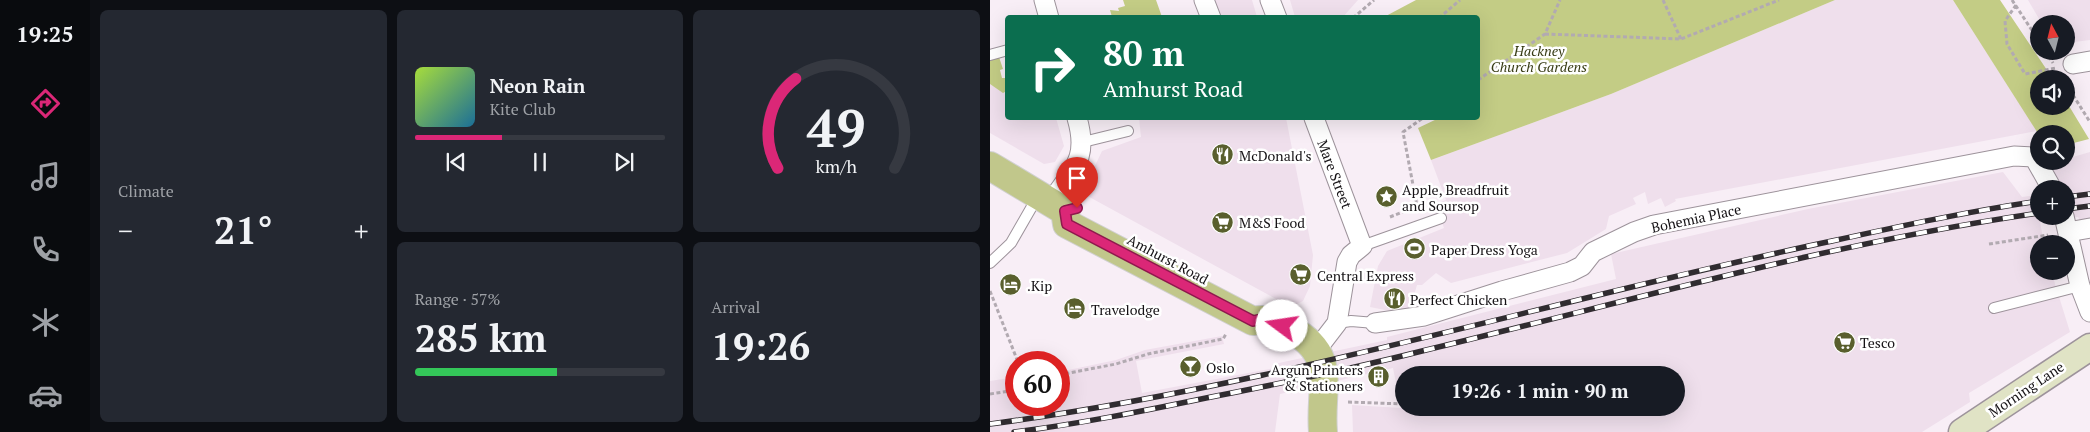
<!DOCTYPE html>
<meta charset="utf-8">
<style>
:root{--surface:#171b24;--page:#242831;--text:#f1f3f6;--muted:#9ea1a6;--line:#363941;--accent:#db2777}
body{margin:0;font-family:"PT Serif",serif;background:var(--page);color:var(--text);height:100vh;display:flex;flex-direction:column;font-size:19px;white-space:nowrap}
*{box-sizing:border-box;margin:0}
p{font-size:16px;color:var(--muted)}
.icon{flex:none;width:28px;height:28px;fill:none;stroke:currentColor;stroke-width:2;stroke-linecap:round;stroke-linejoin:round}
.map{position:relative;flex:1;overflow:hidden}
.drawer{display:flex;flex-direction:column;gap:10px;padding:10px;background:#0d0f14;width:900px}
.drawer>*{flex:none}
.banner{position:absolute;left:15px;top:15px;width:475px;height:105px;border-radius:5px;box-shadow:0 5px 20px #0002;background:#0b6e4f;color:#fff;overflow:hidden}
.needle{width:32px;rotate:353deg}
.tools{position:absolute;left:1040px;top:15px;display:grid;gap:10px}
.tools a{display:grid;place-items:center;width:45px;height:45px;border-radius:50%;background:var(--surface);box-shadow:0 5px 20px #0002;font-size:25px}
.speed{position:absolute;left:15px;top:351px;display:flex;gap:10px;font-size:25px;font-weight:700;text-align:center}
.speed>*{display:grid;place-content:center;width:65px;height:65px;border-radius:50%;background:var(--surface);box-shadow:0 5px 20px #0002;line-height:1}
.speed .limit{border:8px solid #d22;background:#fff;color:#111}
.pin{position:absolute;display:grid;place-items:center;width:42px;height:42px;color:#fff;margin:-51px -21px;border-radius:50% 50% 50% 0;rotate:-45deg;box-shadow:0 0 5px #0007}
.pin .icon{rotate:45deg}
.me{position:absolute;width:55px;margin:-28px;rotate:284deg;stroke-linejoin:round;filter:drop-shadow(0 0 4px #0008)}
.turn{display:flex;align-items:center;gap:18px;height:105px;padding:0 15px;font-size:22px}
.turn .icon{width:65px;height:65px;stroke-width:2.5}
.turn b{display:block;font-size:35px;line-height:42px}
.big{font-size:38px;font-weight:700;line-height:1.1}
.drawer .card{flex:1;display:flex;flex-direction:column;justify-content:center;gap:8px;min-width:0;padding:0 18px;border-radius:8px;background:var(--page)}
.drawer .dial{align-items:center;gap:0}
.dial svg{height:130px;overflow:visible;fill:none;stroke:var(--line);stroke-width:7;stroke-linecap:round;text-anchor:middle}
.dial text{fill:var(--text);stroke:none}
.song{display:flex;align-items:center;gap:15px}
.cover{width:60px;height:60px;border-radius:8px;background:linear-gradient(135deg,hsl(80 70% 55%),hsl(200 70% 35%))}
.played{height:5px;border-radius:2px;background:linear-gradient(90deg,var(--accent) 35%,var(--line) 35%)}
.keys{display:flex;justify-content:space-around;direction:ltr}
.heat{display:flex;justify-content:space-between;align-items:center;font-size:28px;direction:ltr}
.charge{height:8px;border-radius:4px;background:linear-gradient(90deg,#34c759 57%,var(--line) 0)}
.drawer .tiles{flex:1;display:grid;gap:10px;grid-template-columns:repeat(3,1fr)}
.card:first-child{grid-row:span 2}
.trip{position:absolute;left:405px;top:366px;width:290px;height:50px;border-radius:25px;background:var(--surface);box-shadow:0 5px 20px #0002;font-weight:700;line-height:50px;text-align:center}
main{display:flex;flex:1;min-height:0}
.dock{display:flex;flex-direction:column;width:90px;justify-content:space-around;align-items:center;background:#090b0e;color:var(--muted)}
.dock .icon{width:35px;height:35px}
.dock .selected{color:var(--accent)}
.dock b{font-size:22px;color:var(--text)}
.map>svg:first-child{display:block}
.built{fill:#efdfec;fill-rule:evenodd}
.green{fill:#c3cc85}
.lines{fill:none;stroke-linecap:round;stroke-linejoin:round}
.lane-casing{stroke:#9d939b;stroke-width:12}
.street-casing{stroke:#9d939b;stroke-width:21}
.secondary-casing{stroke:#9d939b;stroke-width:29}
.primary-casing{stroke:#d0d0d0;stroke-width:30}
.path{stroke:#b2aab1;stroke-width:3;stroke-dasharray:4 2.5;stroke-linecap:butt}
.lane{stroke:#fff;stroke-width:10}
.street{stroke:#fff;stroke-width:19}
.secondary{stroke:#e0e3c5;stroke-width:26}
.primary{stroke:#c1c78b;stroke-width:28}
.rail-casing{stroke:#302c30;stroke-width:5.5}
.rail{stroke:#fff;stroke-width:4;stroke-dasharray:11;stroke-linecap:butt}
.route-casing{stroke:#8e194d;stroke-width:12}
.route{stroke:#db2777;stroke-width:9}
.labels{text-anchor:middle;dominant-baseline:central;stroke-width:5;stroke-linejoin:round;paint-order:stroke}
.park-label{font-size:14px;font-style:italic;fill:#373b14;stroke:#fff}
.poi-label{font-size:14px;fill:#151215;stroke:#fff;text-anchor:start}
.street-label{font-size:14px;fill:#151215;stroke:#fff}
</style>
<main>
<nav class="dock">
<b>19:25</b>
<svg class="icon selected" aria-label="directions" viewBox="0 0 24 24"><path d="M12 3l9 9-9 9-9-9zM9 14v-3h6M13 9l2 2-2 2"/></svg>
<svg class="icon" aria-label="music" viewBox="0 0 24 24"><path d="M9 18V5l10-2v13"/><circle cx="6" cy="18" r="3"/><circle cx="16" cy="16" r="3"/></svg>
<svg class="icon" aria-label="phone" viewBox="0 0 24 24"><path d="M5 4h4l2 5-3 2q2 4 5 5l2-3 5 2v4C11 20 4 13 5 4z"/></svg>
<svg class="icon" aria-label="climate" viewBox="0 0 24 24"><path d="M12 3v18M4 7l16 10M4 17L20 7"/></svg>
<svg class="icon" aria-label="car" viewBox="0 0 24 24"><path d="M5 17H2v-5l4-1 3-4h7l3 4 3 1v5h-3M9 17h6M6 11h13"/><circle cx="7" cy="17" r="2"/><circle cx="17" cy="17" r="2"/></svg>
</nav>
<section class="drawer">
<div class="tiles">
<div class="card"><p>Climate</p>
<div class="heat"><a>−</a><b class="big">21°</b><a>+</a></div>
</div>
<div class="card">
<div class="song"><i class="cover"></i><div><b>Neon Rain</b><p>Kite Club</p></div></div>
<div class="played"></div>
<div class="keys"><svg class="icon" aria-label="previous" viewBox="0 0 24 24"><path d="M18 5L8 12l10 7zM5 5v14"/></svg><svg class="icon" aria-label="pause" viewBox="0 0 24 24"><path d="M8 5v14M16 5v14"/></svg><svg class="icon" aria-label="next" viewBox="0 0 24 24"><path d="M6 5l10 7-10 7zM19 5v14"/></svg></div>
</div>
<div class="card dial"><svg viewBox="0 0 100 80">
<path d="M14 69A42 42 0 1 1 86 69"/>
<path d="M14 69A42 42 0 0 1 25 14" stroke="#db2777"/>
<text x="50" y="56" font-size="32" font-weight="700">49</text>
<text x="50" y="72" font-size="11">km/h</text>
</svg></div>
<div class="card"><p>Range · 57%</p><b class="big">285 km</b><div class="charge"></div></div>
<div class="card"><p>Arrival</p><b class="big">19:26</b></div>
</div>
</section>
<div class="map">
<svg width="1100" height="432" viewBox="0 0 1100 432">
<rect width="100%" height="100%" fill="#f8eef6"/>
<path class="built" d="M220 0H262L267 17H225Z
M300 0H368L352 18 305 17Z
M845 0H963L1047 131 685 199 686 201 675 207 671 198 658 204 655 192 643 198 646 204 619 216 616 229 577 253 461 283 446 273 432 285H427L425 292 428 305 405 312 380 307 388 266 397 251 454 228 445 204 456 200 441 160 621 94Z
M1038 0H1100V40L1076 43V24H1052Z
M0 84 17 94 18 118H66L74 146 65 162 54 164 0 133Z
M149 118H296L323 255 320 286 313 301 303 306 297 305 92 193 112 151 151 137Z
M1100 152V221L1091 222 1088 217 1050 222 1054 244H1049V271H1061L1080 332 979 393 980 402 932 432H363L362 405 411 408 403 368 290 394 285 432H0V381L26 377V405H69V372L126 360 155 350 232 336 234 344 146 361 152 393 285 368 284 364 397 340V337L626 279 621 254 818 209 1013 172 1032 197 1049 195V216H1076V189H1072L1058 164 1076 161V159ZM414 375H686V408H414Z"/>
<path class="green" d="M133 0H166L172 17H122L120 10 129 11 128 8 135 6Z
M426 0H845L621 94 441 160 428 128 449 118H488V18L394 17Z
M963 0H1010L1063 79H1049V106H1076V101L1099 139 1076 145V134L1049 135Z
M9 57 13 69 10 70 12 78H15L17 91 13 93 0 84V60Z"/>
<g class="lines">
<defs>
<path id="lane" d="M0 55 18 50
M93 142 138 131
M372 246 451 218
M0 263 21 243 48 196
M1004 308 1090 286
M347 323 361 321 385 323"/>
<path id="street" d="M54 0 59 18
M214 0 221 18
M280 0 287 18
M1083 64 1100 61
M324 118 372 246 361 255 357 262 347 323 327 349
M61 202C83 169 99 159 87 118
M1074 216 1090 286 1100 312
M1078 232 1100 228
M385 323 434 316 512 291 580 272 592 266 603 252 644 232 664 225 1024 156 1044 157 1062 189"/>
<path id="secondary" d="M972 432 1100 347"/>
<path id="primary" d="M0 166 75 211 77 224 263 321C278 318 286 322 300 329 349 355 329 387 333 432"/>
</defs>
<use href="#lane" class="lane-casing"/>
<use href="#street" class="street-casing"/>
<use href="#secondary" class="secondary-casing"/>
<use href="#primary" class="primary-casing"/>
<path class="path" d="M673 0 691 39
M1022 0 1049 41
M1026 5 1015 21 1017 44 1035 74 1066 68
M363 18 384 0
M449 18 470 0
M555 34 691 39 789 0
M1055 51 1063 63
M488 80 555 34 570 0
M1076 84 1100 122
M400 217 427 206 413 132 433 118
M999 244 1058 235
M0 291 28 362
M69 375 126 364 158 354 233 339 236 334
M0 394 26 390
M358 402 414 404
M439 408 454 414"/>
<use href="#lane" class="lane"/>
<use href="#street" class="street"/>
<use href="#secondary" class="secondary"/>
<use href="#primary" class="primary"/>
<defs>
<path id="rail" d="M1076 197 1100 194
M1076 209 1100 206
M0 424C286 386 561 300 842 241 911 226 980 211 1049 201
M24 432C89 424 153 411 216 398 288 384 361 369 432 351 637 302 840 243 1049 213"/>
</defs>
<use href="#rail" class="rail-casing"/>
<use href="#rail" class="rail"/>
</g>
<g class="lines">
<defs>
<path id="route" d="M87 208 75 211 77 224 263 321 277 318 292 326"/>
</defs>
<use href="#route" class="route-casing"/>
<use href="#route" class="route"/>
</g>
<defs>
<symbol id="restaurant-disc" viewBox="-11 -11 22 22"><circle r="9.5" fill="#595f2d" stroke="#fff"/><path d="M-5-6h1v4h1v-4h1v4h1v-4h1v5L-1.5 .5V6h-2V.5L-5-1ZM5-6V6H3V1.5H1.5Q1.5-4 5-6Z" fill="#fff"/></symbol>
<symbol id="sight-disc" viewBox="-11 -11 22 22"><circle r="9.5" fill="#595f2d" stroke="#fff"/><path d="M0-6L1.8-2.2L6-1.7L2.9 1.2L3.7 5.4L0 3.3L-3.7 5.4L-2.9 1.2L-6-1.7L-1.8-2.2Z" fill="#fff"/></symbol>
<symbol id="supermarket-disc" viewBox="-11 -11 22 22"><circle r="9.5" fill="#595f2d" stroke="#fff"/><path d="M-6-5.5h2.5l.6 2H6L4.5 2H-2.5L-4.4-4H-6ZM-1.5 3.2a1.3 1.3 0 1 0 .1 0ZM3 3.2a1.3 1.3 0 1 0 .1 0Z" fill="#fff"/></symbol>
<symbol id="stadium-disc" viewBox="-11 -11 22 22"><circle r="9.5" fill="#595f2d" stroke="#fff"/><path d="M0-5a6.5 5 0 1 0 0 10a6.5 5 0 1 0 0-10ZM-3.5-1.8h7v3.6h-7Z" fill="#fff"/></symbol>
<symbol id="hotel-disc" viewBox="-11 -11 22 22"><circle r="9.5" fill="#595f2d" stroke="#fff"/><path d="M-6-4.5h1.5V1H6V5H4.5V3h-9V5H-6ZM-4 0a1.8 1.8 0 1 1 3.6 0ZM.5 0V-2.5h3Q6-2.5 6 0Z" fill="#fff"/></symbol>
<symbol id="bar-disc" viewBox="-11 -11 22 22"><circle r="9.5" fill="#595f2d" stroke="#fff"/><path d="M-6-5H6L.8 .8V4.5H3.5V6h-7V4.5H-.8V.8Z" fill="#fff"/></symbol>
<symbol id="building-disc" viewBox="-11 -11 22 22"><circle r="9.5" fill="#595f2d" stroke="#fff"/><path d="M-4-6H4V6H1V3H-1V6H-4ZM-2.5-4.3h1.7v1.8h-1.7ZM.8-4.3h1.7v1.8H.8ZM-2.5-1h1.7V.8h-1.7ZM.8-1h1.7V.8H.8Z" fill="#fff"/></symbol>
</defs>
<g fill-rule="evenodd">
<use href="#restaurant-disc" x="220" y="142" width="25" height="25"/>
<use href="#sight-disc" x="384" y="184" width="25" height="25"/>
<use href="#supermarket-disc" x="220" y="210" width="25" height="25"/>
<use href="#stadium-disc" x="412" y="236" width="25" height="25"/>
<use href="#supermarket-disc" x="298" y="262" width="25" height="25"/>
<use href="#hotel-disc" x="8" y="272" width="25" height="25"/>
<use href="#restaurant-disc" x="392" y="286" width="25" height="25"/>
<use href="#hotel-disc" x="72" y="296" width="25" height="25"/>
<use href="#supermarket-disc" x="842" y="330" width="25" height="25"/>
<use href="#bar-disc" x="188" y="354" width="25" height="25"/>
<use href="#building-disc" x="376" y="364" width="25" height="25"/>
</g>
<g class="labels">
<g class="park-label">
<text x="549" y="50">Hackney<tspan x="549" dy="16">Church Gardens</tspan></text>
</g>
<g class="poi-label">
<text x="249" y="155">McDonald's</text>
<text x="412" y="189">Apple, Breadfruit<tspan x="412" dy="16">and Soursop</tspan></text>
<text x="249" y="222">M&amp;S Food</text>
<text x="441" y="249">Paper Dress Yoga</text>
<text x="327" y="275">Central Express</text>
<text x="37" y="285">.Kip</text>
<text x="420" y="299">Perfect Chicken</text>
<text x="101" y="309">Travelodge</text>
<text x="870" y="342">Tesco</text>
<text x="216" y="367">Oslo</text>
<text x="373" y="369" text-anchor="end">Argun Printers<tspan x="373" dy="16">&amp; Stationers</tspan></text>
</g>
<g class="street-label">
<text transform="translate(345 174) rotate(69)">Mare Street</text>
<text transform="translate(706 218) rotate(-12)">Bohemia Place</text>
<text transform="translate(178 259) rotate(28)">Amhurst Road</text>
<text transform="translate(1036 389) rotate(-34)">Morning Lane</text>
</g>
</g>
</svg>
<div class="tools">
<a><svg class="needle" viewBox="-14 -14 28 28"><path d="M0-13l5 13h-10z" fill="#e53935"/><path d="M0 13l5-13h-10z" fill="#9ea1a6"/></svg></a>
<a><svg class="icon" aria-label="sound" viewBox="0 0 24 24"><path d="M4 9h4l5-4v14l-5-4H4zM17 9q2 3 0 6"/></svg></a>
<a><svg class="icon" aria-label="search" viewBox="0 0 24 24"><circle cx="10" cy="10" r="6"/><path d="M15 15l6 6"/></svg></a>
<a>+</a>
<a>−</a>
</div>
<div class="speed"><div class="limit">60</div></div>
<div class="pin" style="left:87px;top:208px;background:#d93025"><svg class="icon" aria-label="arrive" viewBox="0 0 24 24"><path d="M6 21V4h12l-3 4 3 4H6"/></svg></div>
<svg class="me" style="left:292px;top:326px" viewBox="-20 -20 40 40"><circle r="19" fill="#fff"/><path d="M0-13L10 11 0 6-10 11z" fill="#db2777"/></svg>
<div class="trip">19:26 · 1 min · 90 m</div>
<div class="banner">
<div class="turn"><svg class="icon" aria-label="right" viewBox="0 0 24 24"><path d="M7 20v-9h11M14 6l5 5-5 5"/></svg><div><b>80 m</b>Amhurst Road</div></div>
</div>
</div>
</main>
